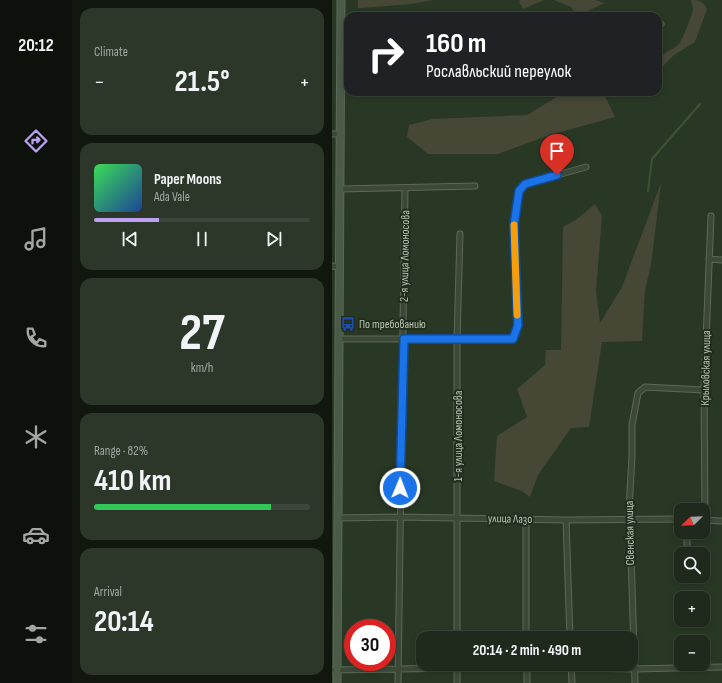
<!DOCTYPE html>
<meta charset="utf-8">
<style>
:root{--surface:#1f2a1c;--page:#2c3629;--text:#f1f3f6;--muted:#a1a7a3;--line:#3c463b;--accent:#bca0f2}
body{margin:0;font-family:"Sofia Sans Condensed",sans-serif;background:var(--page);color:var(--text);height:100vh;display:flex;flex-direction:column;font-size:15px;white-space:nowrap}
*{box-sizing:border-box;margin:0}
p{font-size:13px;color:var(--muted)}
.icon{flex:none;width:22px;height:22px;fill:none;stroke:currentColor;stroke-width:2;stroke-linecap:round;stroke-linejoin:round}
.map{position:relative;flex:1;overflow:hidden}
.sheet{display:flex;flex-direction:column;gap:8px;padding:8px;background:#11170f;width:260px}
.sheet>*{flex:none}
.top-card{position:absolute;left:12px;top:12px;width:318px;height:84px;border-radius:12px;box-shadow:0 2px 6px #0003,0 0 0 1px var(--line);background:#202124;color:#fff;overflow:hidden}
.needle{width:26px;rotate:247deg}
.buttons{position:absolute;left:342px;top:503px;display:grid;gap:8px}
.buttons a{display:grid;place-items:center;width:36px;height:36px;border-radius:8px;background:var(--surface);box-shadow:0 2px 6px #0003,0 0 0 1px var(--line);font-size:20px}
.speed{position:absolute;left:12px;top:619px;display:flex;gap:8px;font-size:20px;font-weight:700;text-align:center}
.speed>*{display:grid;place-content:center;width:52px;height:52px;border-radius:50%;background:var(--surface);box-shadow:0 2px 6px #0003,0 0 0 1px var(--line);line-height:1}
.speed .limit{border:6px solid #d22;background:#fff;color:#111}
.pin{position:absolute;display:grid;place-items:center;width:34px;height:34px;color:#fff;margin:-41px -17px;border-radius:50% 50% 50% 0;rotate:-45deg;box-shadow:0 0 4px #0007}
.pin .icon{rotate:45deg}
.me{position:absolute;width:44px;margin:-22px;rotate:1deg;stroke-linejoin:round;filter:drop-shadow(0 0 3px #0008)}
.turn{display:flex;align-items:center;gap:14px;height:84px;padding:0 16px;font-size:18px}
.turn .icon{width:52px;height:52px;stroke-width:2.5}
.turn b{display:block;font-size:28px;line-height:34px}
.big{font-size:30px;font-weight:700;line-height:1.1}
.sheet .widget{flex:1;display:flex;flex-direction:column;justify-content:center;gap:6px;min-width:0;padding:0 14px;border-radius:12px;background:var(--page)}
.sheet .dial{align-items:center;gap:0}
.dial b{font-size:52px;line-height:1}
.song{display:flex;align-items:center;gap:12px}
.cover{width:48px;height:48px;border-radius:6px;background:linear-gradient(135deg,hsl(130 70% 55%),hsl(220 70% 35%))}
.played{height:4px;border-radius:2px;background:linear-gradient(90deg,var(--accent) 30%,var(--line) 30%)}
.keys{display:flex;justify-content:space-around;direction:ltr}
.heat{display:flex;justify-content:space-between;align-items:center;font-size:22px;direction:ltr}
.charge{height:6px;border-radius:3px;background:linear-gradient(90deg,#34c759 82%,var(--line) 0)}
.trip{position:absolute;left:84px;top:631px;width:222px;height:40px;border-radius:12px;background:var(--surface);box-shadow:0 2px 6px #0003,0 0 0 1px var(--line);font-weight:700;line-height:40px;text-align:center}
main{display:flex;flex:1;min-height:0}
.tabs{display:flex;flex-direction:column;width:72px;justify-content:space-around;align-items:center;background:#0c110b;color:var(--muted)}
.tabs .icon{width:28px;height:28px}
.tabs .on{color:var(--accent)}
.tabs b{font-size:18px;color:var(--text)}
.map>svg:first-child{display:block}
.green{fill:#464735}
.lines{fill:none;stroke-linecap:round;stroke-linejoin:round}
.stream{stroke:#3b5433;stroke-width:2}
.minor-casing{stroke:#5c6958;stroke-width:7}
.secondary-casing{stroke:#5c6958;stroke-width:9}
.minor{stroke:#3c4838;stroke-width:5}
.secondary{stroke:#4a5b47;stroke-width:7}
.route-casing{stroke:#114b97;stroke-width:10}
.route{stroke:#1a73e8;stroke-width:7}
.slow{stroke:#f59e0b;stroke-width:7}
.labels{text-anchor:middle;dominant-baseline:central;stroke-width:4;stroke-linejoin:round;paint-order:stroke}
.street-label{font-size:12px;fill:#b7c4b3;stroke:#212d1d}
.poi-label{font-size:12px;fill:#b7c4b3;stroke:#212d1d;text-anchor:start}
</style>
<main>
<nav class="tabs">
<b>20:12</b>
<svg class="icon on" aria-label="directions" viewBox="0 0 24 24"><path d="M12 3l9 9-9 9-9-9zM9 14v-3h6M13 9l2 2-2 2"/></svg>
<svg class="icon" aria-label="music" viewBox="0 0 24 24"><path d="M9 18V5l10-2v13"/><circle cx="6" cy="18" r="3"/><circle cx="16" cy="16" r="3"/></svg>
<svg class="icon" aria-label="phone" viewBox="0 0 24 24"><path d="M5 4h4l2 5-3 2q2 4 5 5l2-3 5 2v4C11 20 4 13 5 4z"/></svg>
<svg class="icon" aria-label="climate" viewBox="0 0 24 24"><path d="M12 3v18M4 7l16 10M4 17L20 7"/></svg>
<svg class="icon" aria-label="car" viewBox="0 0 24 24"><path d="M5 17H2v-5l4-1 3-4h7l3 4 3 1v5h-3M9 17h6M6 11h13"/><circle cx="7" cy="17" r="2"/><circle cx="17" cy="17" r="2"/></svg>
<svg class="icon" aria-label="filters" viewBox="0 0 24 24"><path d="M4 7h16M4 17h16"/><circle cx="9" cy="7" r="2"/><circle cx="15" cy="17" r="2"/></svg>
</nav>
<section class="sheet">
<div class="widget"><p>Climate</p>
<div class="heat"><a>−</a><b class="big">21.5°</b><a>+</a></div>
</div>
<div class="widget">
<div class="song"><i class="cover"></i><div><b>Paper Moons</b><p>Ada Vale</p></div></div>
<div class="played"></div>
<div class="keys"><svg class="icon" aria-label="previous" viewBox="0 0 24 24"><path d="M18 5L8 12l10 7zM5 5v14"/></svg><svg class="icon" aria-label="pause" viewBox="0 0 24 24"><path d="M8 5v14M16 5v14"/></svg><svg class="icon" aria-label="next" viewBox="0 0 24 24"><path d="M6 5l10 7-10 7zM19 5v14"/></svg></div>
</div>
<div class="widget dial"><b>27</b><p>km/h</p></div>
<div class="widget"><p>Range · 82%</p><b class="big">410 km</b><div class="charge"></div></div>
<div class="widget"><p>Arrival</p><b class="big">20:14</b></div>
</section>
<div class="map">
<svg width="390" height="683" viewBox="0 0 390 683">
<rect width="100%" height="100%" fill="#293825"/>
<path class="green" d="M26 0H101L80 4 29 8H26Z
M188 0H212L191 9 187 2Z
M222 0H263L273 3 245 16 239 7Z
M359 0C367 0 371 1 375 9L363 42 342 55 329 68 326 65C328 52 339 52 347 44 350 41 361 13 361 9 361 6 359 3 359 0Z
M233 92H271L283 117 218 135 166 154H96L75 137 77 125 100 119 195 115Z
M329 183 319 265 313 290 310 341 270 342 257 427 239 428 206 475 198 497 190 491 162 481 165 436 195 417 185 389 213 365 214 350H229L231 227 245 219 263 204 270 216 264 291 268 323 290 287Z"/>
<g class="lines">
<path class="stream" d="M316 191 320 159 368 104"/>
<defs>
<path id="minor" d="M326 26 329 24
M0 134H8
M8 189 143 186
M377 259 390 260
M0 266 8 267
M7 339H181L186 325 182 225 187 191 193 184 254 167
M6 518 68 517 234 520 349 519
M194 520V638
M234 520 238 638
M371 520 390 521
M373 520 372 390 379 216
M355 554V532
M125 638V340L128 234
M239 664 240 683
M0 670 195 667 302 669 390 667
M66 683 73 188
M125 683V664
M195 683V664
M303 683 298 520 297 510 300 456V425L306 393 313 387 372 390"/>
<path id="secondary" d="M5 683 9 0"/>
</defs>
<use href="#minor" class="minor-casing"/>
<use href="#secondary" class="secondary-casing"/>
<use href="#minor" class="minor"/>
<use href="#secondary" class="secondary"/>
</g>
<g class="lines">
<defs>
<path id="route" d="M68 488 72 339H181L186 325 182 225 187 191 193 184 225 175"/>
</defs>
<use href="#route" class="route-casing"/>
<use href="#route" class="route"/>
<path class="slow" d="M182 225 185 315"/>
</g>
<defs>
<symbol id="bus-bare" viewBox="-9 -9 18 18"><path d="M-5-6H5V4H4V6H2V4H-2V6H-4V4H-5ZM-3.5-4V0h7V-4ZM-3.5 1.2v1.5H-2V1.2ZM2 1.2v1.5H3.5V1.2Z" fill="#1a4fb4" stroke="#212d1d" stroke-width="2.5" paint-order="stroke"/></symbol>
</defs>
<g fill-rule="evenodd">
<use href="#bus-bare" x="6" y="314" width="20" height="20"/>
</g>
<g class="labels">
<g class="street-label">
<text transform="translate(73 256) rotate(-89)">2-я улица Ломоносова</text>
<text transform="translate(374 368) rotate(-89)">Крыловская улица</text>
<text transform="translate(126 436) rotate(-90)">1-я улица Ломоносова</text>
<text transform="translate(178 519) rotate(1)">улица Лазо</text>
<text transform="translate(298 533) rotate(-91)">Свенская улица</text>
</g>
<g class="poi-label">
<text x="27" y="324">По требованию</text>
</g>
</g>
</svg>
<div class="buttons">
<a><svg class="needle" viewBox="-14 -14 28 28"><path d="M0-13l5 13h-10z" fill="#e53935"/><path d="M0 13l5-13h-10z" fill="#a1a7a3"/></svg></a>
<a><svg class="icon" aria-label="search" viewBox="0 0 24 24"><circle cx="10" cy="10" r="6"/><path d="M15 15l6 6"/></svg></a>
<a>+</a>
<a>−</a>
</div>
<div class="speed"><div class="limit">30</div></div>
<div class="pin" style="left:225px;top:175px;background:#d93025"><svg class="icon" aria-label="arrive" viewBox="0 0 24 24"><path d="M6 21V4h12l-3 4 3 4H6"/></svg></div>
<svg class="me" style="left:68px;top:488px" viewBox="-20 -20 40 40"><circle r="17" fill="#1a73e8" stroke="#fff" stroke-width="3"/><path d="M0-11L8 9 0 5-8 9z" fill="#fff"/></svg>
<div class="trip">20:14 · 2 min · 490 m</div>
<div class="top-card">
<div class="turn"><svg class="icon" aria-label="right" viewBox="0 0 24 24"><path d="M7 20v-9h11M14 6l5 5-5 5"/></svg><div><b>160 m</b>Рославльский переулок</div></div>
</div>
</div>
</main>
